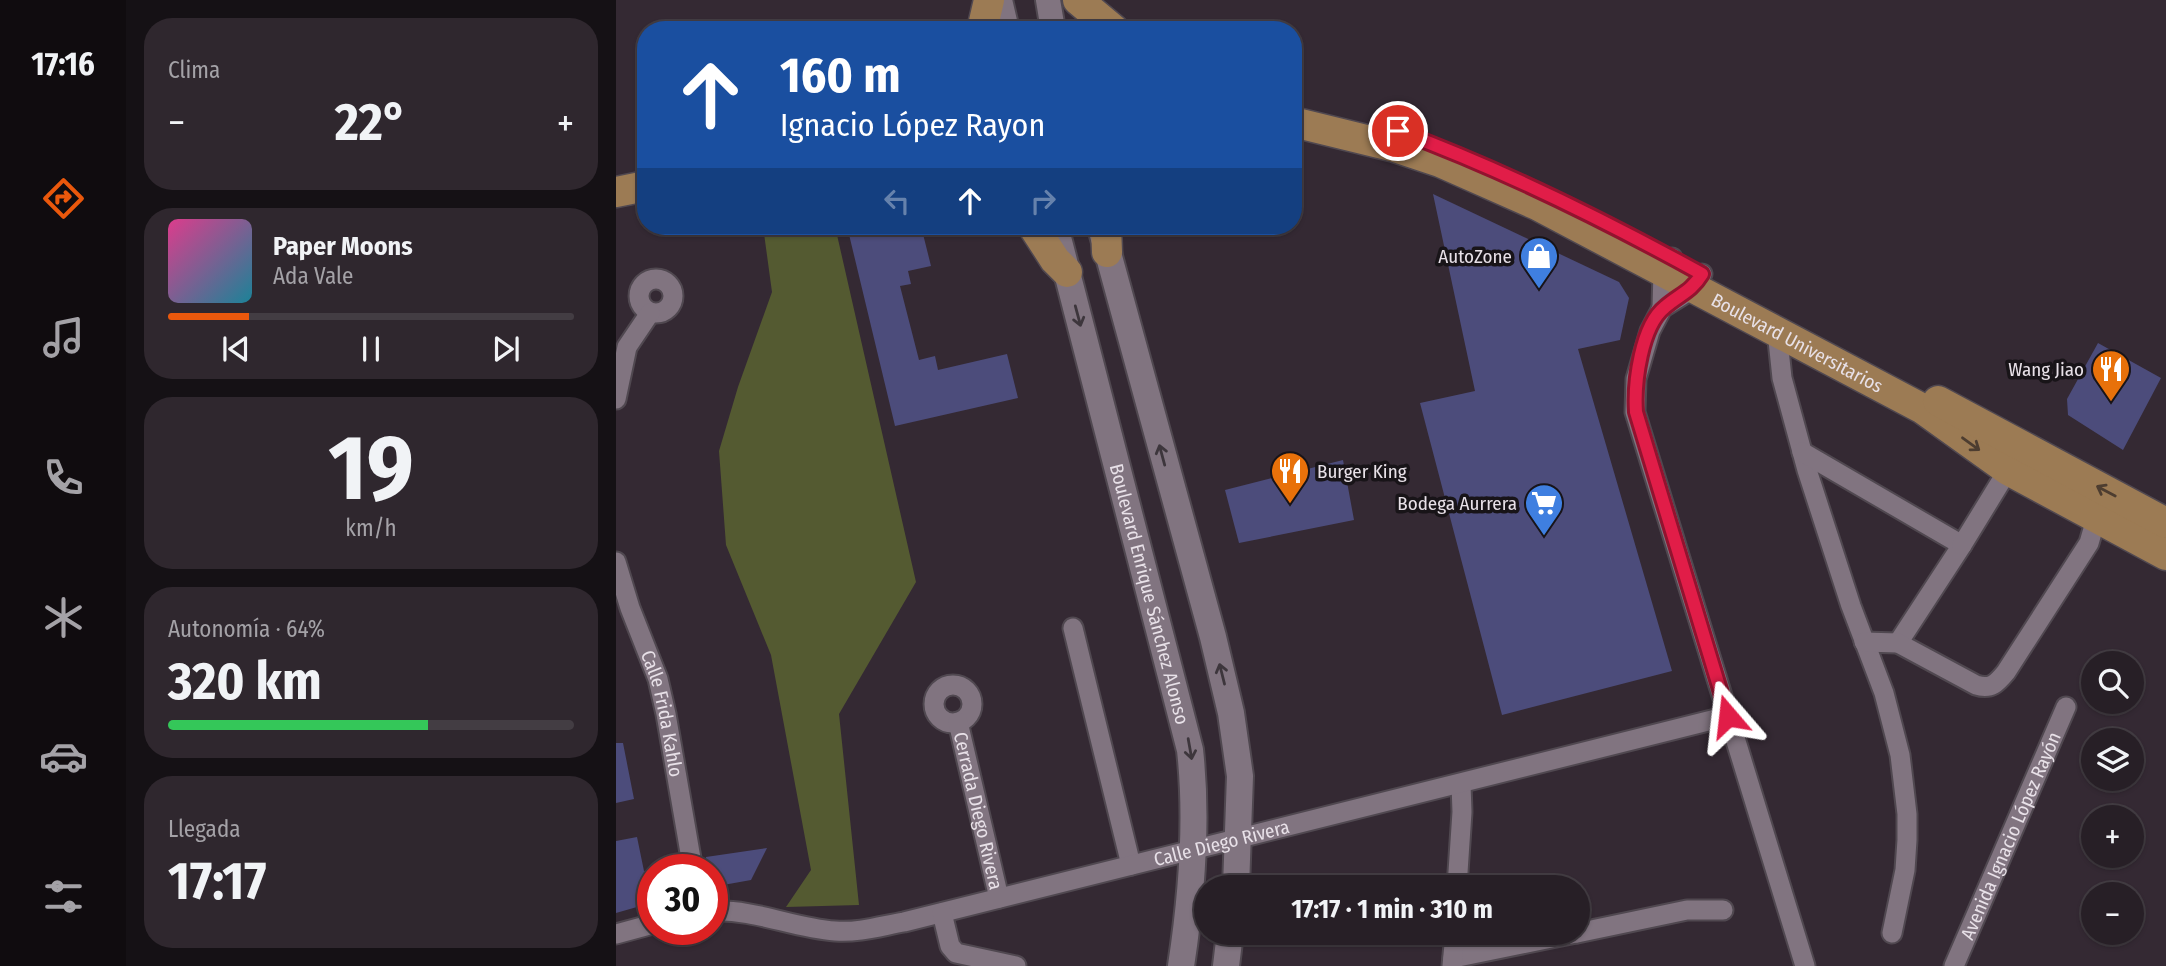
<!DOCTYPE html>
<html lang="es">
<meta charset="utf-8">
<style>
:root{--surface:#271f26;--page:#2f272e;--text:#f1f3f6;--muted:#a4a2a7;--line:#433d43;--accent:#ea580c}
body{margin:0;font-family:"Fira Sans Condensed",sans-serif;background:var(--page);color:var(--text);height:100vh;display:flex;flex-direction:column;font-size:26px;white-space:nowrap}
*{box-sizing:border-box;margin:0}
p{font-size:23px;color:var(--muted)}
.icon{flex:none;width:38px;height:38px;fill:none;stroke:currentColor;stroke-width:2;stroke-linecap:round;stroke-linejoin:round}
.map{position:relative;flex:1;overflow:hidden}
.sheet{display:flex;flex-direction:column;gap:18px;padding:18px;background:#151115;width:490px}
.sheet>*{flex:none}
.top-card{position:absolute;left:21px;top:21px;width:665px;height:214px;border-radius:28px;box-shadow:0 2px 5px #0004,0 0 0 2px var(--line);background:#1a4fa0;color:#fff;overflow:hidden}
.tools{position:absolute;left:1465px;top:651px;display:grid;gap:14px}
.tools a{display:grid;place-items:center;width:63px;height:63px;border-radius:50%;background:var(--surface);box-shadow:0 2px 5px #0004,0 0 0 2px var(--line);font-size:35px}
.speed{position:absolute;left:21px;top:854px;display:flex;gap:14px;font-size:35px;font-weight:700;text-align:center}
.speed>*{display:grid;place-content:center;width:91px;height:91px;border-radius:50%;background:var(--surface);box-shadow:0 2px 5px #0004,0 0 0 2px var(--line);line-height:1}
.speed .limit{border:10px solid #d22;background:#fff;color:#111}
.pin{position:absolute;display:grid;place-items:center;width:60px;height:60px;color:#fff;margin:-30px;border:4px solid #fff;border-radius:50%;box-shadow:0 2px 7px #0007}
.me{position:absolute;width:77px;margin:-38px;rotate:343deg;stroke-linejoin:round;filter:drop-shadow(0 0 5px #0008)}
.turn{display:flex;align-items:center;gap:24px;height:147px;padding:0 28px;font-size:32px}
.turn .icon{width:91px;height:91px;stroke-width:2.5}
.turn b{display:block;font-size:49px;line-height:60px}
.lanes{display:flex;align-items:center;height:66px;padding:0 28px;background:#0003;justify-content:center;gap:35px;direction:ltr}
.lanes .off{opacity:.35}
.big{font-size:52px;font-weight:700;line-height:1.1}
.sheet .card{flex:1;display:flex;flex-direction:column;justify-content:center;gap:10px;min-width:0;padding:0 24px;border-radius:28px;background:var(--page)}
.sheet .dial{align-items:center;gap:0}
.dial b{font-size:91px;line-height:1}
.song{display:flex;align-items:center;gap:21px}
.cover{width:84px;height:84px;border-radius:10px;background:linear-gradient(135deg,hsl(330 70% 55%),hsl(190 70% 35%))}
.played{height:7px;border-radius:4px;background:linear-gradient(90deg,var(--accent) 20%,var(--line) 20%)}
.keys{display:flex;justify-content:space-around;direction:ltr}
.heat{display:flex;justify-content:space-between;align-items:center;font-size:38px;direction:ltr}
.charge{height:10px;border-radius:5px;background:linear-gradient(90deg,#34c759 64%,var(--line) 0)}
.trip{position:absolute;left:578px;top:875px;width:396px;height:70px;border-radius:35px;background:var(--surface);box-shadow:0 2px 5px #0004,0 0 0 2px var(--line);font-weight:700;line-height:70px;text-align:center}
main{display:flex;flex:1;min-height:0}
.dock{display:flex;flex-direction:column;width:126px;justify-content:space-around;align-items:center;background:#100c0f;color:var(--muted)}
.dock .icon{width:49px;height:49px}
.dock .active{color:var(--accent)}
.dock b{font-size:32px;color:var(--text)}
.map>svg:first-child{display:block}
.green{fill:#545a31}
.building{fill:#4c4c7b}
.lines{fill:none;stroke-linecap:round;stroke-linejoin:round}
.minor-casing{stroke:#504850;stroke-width:23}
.tertiary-casing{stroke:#504850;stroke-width:28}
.secondary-casing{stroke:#504850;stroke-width:30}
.primary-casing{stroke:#504850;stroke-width:33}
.minor{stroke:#817480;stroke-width:19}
.tertiary{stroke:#817480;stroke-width:24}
.secondary{stroke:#817480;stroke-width:26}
.primary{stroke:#9c7b54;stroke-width:30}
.oneway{stroke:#3d363c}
.oneway2{stroke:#4d3d30}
.route-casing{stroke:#92132f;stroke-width:18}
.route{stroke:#e11d48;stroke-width:12}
.labels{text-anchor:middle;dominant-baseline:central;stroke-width:7;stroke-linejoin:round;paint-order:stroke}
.poi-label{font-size:19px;fill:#e8e1e8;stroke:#181418;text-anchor:end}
.street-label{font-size:19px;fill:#e8e1e8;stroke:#181418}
</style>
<main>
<nav class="dock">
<b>17:16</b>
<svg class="icon active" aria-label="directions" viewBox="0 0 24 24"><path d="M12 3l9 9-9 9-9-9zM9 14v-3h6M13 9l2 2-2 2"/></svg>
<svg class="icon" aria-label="music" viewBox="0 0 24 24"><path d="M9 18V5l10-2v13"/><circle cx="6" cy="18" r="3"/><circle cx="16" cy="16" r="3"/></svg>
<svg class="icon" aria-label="phone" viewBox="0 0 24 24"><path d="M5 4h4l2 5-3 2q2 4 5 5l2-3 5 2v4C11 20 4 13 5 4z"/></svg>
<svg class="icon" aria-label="climate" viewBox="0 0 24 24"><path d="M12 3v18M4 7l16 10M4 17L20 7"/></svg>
<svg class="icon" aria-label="car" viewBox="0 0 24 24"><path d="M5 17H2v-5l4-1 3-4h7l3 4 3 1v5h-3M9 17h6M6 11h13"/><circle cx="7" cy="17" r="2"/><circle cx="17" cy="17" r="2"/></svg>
<svg class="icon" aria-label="filters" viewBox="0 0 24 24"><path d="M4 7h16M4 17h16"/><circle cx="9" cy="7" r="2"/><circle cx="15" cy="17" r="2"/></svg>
</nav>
<section class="sheet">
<div class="card"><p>Clima</p>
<div class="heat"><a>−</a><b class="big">22°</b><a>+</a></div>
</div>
<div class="card">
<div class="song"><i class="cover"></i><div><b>Paper Moons</b><p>Ada Vale</p></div></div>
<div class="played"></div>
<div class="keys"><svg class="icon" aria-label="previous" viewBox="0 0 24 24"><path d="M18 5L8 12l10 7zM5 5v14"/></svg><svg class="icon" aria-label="pause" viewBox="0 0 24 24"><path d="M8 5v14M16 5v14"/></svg><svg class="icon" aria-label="next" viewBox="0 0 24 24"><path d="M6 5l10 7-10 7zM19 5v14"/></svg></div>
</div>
<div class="card dial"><b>19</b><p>km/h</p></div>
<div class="card"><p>Autonomía · 64%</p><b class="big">320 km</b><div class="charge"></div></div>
<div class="card"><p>Llegada</p><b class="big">17:17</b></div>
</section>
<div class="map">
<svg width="1550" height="966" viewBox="0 0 1550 966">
<rect width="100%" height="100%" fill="#342933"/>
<path class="green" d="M147 226H219L300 582 223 714 243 905 170 907 195 870 155 655 110 545 103 451 122 387 156 292Z"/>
<path class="building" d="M817 194 1003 282 1013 298 1004 340 962 349 1056 671 886 715 804 403 859 391Z
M231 226H305L315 266 292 271 295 284 284 286 303 360 319 356 322 370 391 354 402 398 279 426Z
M1482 343 1545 378 1507 450 1452 415 1451 399Z
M727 460 738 520 623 543 609 490Z
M0 743H7L18 799 0 803Z
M21 837 28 871 33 870 35 903 0 913V841Z
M151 848 135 880 96 887V870H89L90 857Z"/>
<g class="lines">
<defs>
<g id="minor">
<path d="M1086 274 1078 288 1046 308 1034 331 1020 379 1019 412 1189 966"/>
<circle cx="40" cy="296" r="17"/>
<path d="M1046 308 1047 271 1056 258"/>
<path d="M1161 331 1166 378 1191 470 1235 606 1268 693 1284 755 1291 814V840L1289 870 1276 933"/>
<path d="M0 399 11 347 34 313"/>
<path d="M1186 452 1346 545 1282 643"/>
<path d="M1346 545 1392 470"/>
<path id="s1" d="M0 562 14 608 42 679 50 714 77 870"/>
<path d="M457 628 515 865"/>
<path d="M1248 642 1282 643 1360 685C1375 690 1381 683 1390 672L1473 543 1480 519"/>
<circle cx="337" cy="704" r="19"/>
<path id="s2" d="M342 722 383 898"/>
<path d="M841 887 846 812 845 784"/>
<path id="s3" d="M96 911C139 909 177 928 219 931 242 933 265 926 288 922L1112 716"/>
<path d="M326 913 334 946 340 953 400 966"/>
<path d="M961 933 1071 910H1107"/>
<path d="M0 934 37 924"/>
<path d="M837 958 960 933"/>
<path d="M836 966 839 933"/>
<path id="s4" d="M1338 966 1450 707"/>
</g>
<path id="tertiary" d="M384 0 391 30
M432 0 437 30"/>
<g id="secondary">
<path id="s5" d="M439 226 574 750C582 822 576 894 565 966"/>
<path d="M486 231 597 637 615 713 624 776 620 887"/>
<path d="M610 966 614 933"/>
</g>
<g id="primary">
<path d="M462 0 498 30"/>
<path d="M366 30 373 0"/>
<path id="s6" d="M677 122 779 147 824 162 921 205 1307 409 1392 470 1550 555"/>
<path d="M0 192 30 186"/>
<path d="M417 226 439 260 451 272"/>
<path d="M490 226 491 252"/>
<path d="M1322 401 1550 523"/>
</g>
</defs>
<use href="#minor" class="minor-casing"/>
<use href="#tertiary" class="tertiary-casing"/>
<use href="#secondary" class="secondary-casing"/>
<use href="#primary" class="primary-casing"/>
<use href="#minor" class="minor"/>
<use href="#tertiary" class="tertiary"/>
<use href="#secondary" class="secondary"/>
<use href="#primary" class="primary"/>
</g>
<defs><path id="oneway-shaft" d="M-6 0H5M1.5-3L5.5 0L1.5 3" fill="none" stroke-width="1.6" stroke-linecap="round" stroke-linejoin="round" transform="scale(1.75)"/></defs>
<g class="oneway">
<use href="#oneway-shaft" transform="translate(462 316) rotate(75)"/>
<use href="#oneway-shaft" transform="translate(546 455) rotate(-105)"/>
<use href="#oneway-shaft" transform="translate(606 674) rotate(-104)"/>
<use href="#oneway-shaft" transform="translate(574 749) rotate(80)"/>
</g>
<g class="oneway2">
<use href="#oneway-shaft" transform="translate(1355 444) rotate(36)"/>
<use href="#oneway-shaft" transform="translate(1490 491) rotate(-152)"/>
</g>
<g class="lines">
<defs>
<path id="route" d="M782 131C888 170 988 220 1086 274 1075 292 1064 294 1049 307 1025 326 1018 383 1020 412L1112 716"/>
</defs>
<use href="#route" class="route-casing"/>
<use href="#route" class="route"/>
</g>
<defs>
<symbol id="shop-pin" viewBox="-11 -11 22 30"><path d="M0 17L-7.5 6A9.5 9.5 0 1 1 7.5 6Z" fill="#3f7fe0" stroke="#181418"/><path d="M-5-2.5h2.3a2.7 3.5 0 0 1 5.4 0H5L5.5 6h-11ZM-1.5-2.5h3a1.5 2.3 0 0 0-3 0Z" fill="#fff"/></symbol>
<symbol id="restaurant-pin" viewBox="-11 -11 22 30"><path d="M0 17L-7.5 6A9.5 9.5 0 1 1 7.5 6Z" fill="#e8710a" stroke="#181418"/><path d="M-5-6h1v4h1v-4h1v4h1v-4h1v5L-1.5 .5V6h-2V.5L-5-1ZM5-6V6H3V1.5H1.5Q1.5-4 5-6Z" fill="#fff"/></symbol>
<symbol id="supermarket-pin" viewBox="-11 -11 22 30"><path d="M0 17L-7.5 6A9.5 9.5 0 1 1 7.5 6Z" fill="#3f7fe0" stroke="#181418"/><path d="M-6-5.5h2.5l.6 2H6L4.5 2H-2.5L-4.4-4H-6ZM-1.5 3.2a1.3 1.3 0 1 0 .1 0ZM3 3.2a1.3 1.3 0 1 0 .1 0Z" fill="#fff"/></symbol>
</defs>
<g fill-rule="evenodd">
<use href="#shop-pin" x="901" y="234" width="44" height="60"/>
<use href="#restaurant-pin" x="1473" y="347" width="44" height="60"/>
<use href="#restaurant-pin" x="652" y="449" width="44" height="60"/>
<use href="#supermarket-pin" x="906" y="481" width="44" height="60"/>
</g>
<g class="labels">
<g class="poi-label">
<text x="896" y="256">AutoZone</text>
<text x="1468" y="369">Wang Jiao</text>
<text x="701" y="471" text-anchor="start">Burger King</text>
<text x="901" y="503">Bodega Aurrera</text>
</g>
<g class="street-label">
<text stroke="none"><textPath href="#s6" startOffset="553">Boulevard Universitarios</textPath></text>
<text stroke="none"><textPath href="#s5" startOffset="380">Boulevard Enrique Sánchez Alonso</textPath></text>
<text stroke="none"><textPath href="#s1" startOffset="159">Calle Frida Kahlo</textPath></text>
<text stroke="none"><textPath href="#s2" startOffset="91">Cerrada Diego Rivera</textPath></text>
<text stroke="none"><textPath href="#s4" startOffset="142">Avenida Ignacio López Rayón</textPath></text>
<text stroke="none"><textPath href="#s3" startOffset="522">Calle Diego Rivera</textPath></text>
</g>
</g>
</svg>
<div class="tools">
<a><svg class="icon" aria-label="search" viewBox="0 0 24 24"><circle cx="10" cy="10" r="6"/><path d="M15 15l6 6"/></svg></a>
<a><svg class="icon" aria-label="layers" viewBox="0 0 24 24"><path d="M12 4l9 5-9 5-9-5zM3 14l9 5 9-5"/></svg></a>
<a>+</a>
<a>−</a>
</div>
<div class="speed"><div class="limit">30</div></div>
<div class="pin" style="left:782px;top:131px;background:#d93025"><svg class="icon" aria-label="arrive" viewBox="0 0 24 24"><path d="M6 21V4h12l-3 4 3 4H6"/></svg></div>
<svg class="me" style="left:1112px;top:716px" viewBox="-20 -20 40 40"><path d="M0-17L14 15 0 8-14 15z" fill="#e11d48" stroke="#fff" stroke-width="4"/></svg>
<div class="trip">17:17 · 1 min · 310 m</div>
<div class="top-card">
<div class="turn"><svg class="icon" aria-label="ahead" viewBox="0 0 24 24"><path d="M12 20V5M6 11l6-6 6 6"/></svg><div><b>160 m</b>Ignacio López Rayon</div></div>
<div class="lanes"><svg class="icon off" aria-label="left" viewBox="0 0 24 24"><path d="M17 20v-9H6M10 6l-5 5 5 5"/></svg><svg class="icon" aria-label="ahead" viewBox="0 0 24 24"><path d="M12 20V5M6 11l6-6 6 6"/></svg><svg class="icon off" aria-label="right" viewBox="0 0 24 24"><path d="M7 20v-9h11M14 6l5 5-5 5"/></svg></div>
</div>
</div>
</main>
